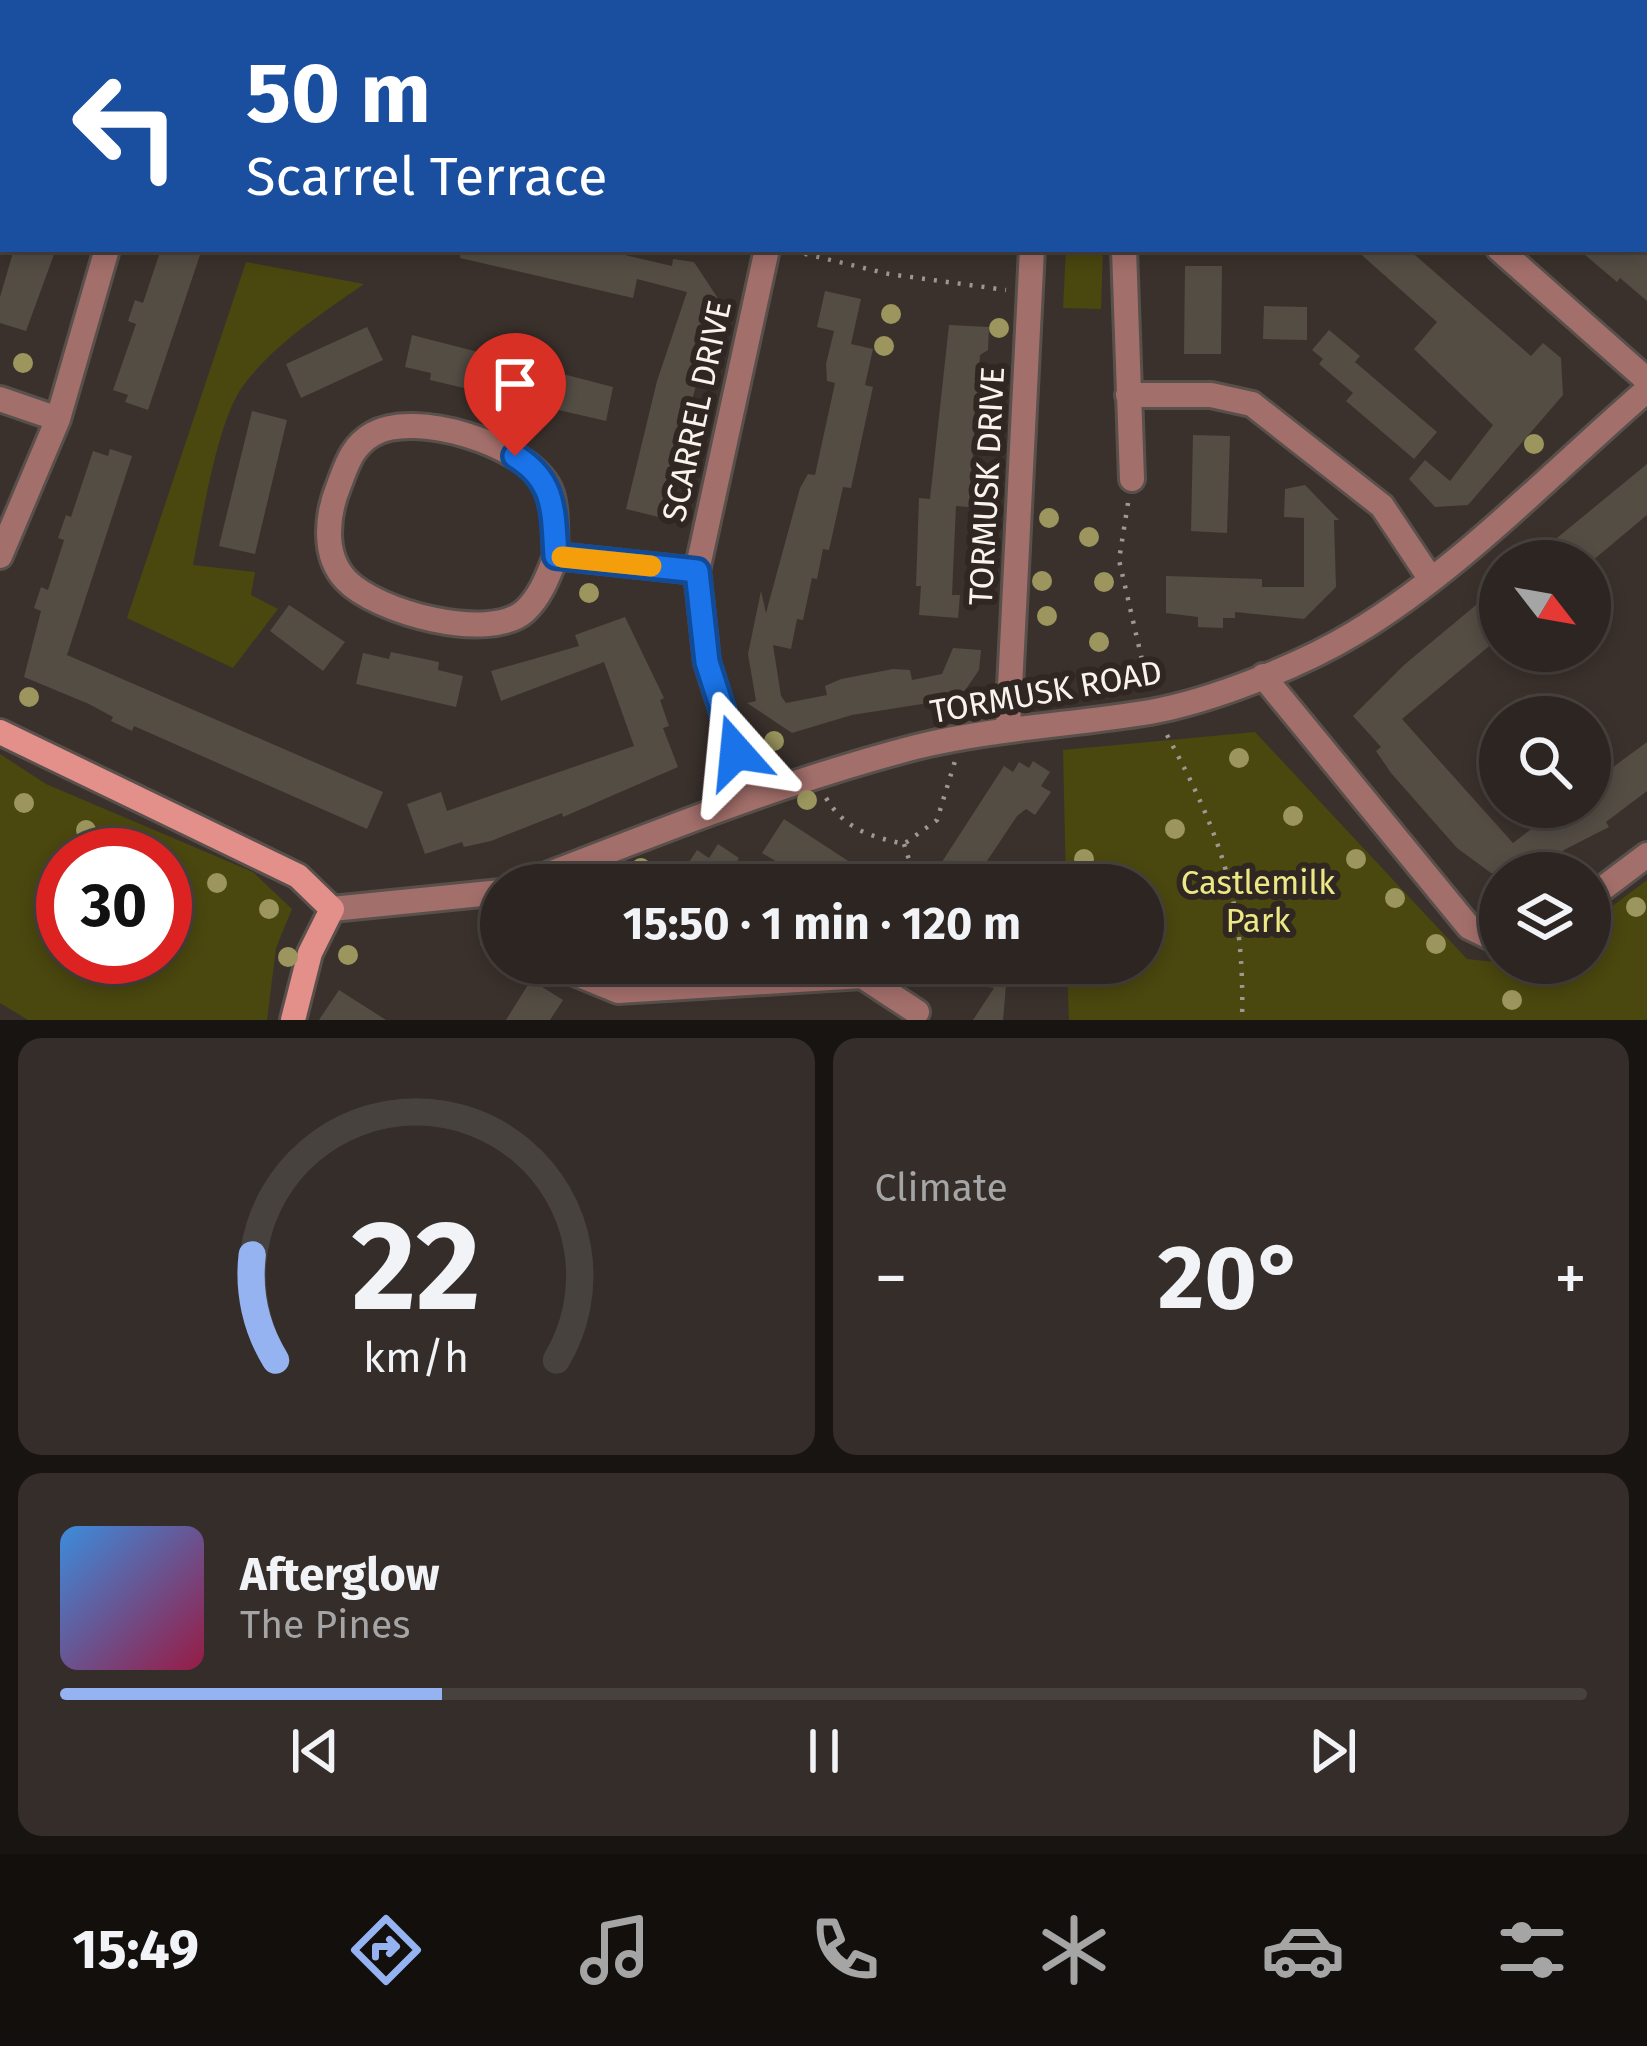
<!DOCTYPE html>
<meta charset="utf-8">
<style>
:root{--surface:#2c2521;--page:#342d2a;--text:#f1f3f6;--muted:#a6a5a5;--line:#48423f;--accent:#95b2f1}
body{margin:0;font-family:"Fira Sans",sans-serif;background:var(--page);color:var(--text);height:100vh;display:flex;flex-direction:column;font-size:45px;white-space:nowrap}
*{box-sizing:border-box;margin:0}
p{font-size:39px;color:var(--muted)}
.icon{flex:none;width:66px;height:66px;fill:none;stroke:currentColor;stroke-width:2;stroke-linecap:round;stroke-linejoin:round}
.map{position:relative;height:1020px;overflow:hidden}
.panel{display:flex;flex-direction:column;gap:18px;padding:18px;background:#181412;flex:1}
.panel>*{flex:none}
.guide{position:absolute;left:0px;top:0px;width:1647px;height:252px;box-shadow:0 6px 18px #0003,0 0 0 3px var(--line);background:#1a4fa0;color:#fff;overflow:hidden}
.needle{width:78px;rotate:121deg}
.tools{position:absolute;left:1479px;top:540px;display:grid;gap:24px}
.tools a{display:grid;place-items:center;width:132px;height:132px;border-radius:50%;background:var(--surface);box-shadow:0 6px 18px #0003,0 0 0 3px var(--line);font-size:60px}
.speed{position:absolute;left:36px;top:828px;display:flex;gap:24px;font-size:60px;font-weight:700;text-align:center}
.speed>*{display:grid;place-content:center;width:156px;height:156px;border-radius:50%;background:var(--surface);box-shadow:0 6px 18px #0003,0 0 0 3px var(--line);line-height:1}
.speed .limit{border:18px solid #d22;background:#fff;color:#111}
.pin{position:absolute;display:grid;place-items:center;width:102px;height:102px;color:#fff;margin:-123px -51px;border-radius:50% 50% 50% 0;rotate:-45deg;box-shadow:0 0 12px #0007}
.pin .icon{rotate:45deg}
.me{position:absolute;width:132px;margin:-66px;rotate:342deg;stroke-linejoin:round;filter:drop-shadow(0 0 9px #0008)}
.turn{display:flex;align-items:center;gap:42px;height:252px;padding:0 48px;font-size:54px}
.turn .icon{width:156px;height:156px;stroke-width:2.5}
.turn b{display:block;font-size:84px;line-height:102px}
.big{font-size:90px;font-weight:700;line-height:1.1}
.panel .widget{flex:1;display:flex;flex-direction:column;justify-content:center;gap:18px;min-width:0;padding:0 42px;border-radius:24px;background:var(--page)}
.panel .dial{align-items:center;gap:0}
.dial svg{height:312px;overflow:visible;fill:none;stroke:var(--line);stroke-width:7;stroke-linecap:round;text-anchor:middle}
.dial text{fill:var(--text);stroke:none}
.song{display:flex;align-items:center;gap:36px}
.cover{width:144px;height:144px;border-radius:18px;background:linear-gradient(135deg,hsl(210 70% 55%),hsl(340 70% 35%))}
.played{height:12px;border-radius:6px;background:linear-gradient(90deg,var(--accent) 25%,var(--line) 25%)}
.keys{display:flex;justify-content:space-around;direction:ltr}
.heat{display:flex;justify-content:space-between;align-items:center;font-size:66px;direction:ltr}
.panel .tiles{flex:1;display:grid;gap:18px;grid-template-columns:1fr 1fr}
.widget:last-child{grid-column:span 2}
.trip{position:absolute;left:480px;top:864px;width:684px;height:120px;border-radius:60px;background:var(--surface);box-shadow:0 6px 18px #0003,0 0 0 3px var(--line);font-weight:700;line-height:120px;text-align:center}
.tabs{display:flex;height:192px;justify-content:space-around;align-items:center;background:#120f0d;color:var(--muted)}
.tabs .icon{width:84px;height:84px}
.tabs .current{color:var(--accent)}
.tabs b{font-size:54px;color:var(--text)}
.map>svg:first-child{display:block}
.green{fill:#4a470f;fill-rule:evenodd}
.building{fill:#534d44}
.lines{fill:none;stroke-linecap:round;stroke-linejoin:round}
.lane-casing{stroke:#59504b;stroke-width:20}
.street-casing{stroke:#59504b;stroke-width:30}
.secondary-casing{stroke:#59504b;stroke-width:30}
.path{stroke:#9e9793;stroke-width:4.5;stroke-dasharray:3 9;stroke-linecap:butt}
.lane{stroke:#a36f6b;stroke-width:14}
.street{stroke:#a36f6b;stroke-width:24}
.secondary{stroke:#e38f8a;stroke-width:24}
.tree{fill:#9c965e}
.route-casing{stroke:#114b97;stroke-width:30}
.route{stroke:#1a73e8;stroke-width:21}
.slow{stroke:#f59e0b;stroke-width:21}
.labels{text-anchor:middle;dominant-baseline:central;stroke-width:12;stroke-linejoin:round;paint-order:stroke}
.street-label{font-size:33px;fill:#f9f3ef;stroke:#302722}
.park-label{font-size:33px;fill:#ede886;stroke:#302722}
</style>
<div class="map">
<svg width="1647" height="1020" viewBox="0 0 1647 1020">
<rect width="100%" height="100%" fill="#3a312c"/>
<path class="green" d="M1066 249H1103L1101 309 1063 308Z
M246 262 364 284C320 315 275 343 243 386 217 421 202 520 193 565L255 572 251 595 278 609 233 668 127 618Z
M1255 732 1467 959 1533 966 1590 963V923L1647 880V1020H1069L1067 963H1143V885H1066L1063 750Z
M0 754 46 784 253 872 292 909 276 948 267 1020H28L0 1003ZM63 855H165V957H63Z"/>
<path class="building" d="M14 249H56L26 331 0 323V297Z
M161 249H202L148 410 125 402 128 395 113 390 136 324 128 321 135 300 143 303Z
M461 249H599L672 266 673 259 694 262 719 300 669 486 674 488 671 500 676 501 671 520 626 509 657 381 687 292 637 279 633 298 460 258Z
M1355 249H1408L1531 356 1543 343 1561 358 1563 395 1468 505 1435 507 1409 479 1425 460 1450 481 1493 425 1414 349 1437 322Z
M1578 249H1647V301L1620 278 1617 282Z
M1185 266H1222L1221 354H1184Z
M825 291 861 299 851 344 873 349 865 385 873 387 851 488 843 487 829 550 823 549 817 579 812 578 803 620 797 619 791 649 773 645 781 696 786 703 827 695 825 686 841 679 893 669 910 670 912 680 942 674 953 648 981 650 979 670 960 698 852 715 792 733 747 703 756 701 748 654 761 591 766 613 800 488 808 474 815 475 835 383 827 381 826 364 834 331 817 327Z
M1264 306 1307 307V340L1263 339Z
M949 325 989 327 988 350 980 355 969 507 956 506 952 595H960L958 618 919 615 921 586H916L919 498 930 499Z
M367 327 383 360 301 398 286 364Z
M1329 330 1360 356 1355 362 1437 432 1414 459 1346 401 1353 393 1319 364 1323 359 1312 350Z
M412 335 613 387 606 421 430 380 431 373 405 367Z
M252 411 287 420 255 554 219 546Z
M1193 435 1230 436 1227 533 1191 531Z
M110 449 132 456 67 655 383 792 367 829 134 726 132 731 111 721 113 717 89 704 24 677 41 611 34 608 41 587 48 590 64 540 58 538 66 515 71 517 93 451 108 456Z
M1647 464V515L1592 561H1529Z
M1305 485 1339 520H1334L1336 587 1304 619 1235 612V618H1223V628L1198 627V617L1166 613V576L1262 579V587H1304V518L1284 517 1285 489Z
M1500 585V637L1402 719 1513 843 1560 807H1590V784L1647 742V791L1606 822 1609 827 1564 850 1538 873H1491L1457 848 1391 773 1376 751 1381 747 1353 716 1404 665Z
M289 605 345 642 323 671 270 631Z
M625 617 664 698 660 700 669 726 663 728 678 767 563 817 562 813 491 841 464 847 462 842 425 854 407 804 441 792 447 811 634 746 604 662 501 701 491 671 579 646 575 635Z
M391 652 439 662 438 670 463 676 456 707 356 684 363 653 389 659Z
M1033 761 1050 772 1041 786 1051 792 1035 815 1026 809 1017 816 971 885 938 868 1004 766 1013 772 1019 762 1029 768Z
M784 819 810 836 885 885H816L762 853Z
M718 844 739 858 722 885H674L697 850 709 858Z
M982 963H1008L1003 1020H973L994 988 980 986Z
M531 980 563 1000 550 1020H506Z
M339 990 386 1020H319Z"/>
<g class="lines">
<defs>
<path id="lane" d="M880 988 895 963"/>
<path id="street" d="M799 0 803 3
M169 3 170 0
M528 3V0
M0 102 3 103
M1124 249 1132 479
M1499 249 1647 380
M1128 395H1211L1252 404 1382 506 1430 578
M0 399 58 419
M0 556 58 419 107 249
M556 556C548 576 541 596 525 611 489 643 376 612 346 580 322 555 327 514 339 485 347 464 352 446 373 434 415 410 523 444 547 485 558 502 554 535 556 556L697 571
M1263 676 1469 927 1500 942
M1008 727 1032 249
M750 797 707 662 697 571 767 249
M521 885C651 835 781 782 916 747 994 728 1071 725 1150 712 1211 701 1300 666 1353 634 1461 569 1553 471 1647 390
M1590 898 1647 855
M332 909 501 892
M550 963 618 991 862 976 917 1012"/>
<path id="secondary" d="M0 732 298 876 332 909 310 953 293 1020"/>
</defs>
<use href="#lane" class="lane-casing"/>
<use href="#street" class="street-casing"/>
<use href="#secondary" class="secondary-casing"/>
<path class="path" d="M959 0 965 3
M1539 0 1546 3
M1171 3 1172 0
M1644 25 1647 26
M793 251 889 274 1006 290
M1128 503 1119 560 1148 686
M1167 735C1222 837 1245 903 1242 1020
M826 798C845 829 869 836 904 844L937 820 955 761
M904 844 917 885"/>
<use href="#lane" class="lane"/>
<use href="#street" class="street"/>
<use href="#secondary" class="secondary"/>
</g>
<g class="tree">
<circle cx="891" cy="314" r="10"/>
<circle cx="999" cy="328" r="10"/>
<circle cx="884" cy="346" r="10"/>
<circle cx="23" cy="363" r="10"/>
<circle cx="1534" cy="444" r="10"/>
<circle cx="1049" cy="518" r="10"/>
<circle cx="1089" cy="537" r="10"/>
<circle cx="1042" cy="581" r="10"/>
<circle cx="1104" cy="582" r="10"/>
<circle cx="589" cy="593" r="10"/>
<circle cx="1047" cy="616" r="10"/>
<circle cx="1099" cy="642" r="10"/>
<circle cx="29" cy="697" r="10"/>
<circle cx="774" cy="741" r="10"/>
<circle cx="1239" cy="758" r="10"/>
<circle cx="807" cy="800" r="10"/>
<circle cx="24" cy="803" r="10"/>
<circle cx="1293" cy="816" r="10"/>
<circle cx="1175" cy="829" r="10"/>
<circle cx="86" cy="830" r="10"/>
<circle cx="1084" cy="859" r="10"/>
<circle cx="1356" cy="859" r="10"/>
<circle cx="641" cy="868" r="10"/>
<circle cx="217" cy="883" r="10"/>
<circle cx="1395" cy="898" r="10"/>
<circle cx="1636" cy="907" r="10"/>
<circle cx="269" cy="909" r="10"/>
<circle cx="490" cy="941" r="10"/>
<circle cx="1436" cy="944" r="10"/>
<circle cx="348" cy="955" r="10"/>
<circle cx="288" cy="957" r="10"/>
<circle cx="1512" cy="1000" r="10"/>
</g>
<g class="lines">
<defs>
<path id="route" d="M515 456C556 481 553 512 556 556L697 571 707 662 736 752"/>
</defs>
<use href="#route" class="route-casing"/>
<use href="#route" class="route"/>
<path class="slow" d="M562 557 651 566"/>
</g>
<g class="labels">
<g class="street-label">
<text transform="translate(697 411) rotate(-78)">SCARREL DRIVE</text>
<text transform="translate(987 486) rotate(-87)">TORMUSK DRIVE</text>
<text transform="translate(1046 692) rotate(-10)">TORMUSK ROAD</text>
</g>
<g class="park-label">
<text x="1258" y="883">Castlemilk<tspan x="1258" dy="38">Park</tspan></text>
</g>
</g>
</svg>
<div class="tools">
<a><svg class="needle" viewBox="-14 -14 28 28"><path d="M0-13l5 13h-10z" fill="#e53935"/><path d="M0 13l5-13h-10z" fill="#a6a5a5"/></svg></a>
<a><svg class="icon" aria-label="search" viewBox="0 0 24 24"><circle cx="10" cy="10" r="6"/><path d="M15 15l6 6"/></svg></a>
<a><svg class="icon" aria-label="layers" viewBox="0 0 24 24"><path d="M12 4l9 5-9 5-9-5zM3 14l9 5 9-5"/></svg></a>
</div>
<div class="speed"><div class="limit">30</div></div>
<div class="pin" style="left:515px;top:456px;background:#d93025"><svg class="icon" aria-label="arrive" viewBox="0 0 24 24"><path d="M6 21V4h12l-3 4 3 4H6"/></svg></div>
<svg class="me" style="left:736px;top:752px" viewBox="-20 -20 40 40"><path d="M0-17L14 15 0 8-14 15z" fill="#1a73e8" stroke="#fff" stroke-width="4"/></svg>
<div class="trip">15:50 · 1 min · 120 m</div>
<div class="guide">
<div class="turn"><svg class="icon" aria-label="left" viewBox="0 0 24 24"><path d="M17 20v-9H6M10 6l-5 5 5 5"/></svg><div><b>50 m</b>Scarrel Terrace</div></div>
</div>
</div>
<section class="panel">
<div class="tiles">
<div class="widget dial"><svg viewBox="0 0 100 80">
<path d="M14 69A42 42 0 1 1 86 69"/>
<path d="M14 69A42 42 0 0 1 8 42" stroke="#95b2f1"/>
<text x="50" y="56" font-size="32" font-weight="700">22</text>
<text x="50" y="72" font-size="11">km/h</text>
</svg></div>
<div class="widget"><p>Climate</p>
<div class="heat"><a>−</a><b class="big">20°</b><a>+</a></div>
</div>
<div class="widget">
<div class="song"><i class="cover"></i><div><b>Afterglow</b><p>The Pines</p></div></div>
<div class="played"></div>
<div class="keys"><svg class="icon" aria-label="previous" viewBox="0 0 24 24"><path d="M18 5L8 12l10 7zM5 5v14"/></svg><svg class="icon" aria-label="pause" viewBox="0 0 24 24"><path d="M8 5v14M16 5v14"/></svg><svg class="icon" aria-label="next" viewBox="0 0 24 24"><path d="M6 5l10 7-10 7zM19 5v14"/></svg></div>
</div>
</div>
</section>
<nav class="tabs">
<b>15:49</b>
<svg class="icon current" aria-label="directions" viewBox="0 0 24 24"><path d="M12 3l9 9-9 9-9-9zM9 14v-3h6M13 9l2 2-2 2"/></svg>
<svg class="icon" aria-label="music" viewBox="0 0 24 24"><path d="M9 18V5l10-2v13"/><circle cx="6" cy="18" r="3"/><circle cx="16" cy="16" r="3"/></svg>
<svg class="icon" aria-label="phone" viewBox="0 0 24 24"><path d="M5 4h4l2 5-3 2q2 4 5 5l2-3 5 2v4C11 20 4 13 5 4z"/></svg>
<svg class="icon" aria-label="climate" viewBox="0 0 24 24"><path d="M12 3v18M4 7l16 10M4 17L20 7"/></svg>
<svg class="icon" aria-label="car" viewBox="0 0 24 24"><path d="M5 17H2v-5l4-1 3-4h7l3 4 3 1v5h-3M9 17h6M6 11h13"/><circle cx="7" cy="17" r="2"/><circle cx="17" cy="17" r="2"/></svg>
<svg class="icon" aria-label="filters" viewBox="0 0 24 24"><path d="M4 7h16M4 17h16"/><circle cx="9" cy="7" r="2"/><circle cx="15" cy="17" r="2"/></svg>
</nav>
